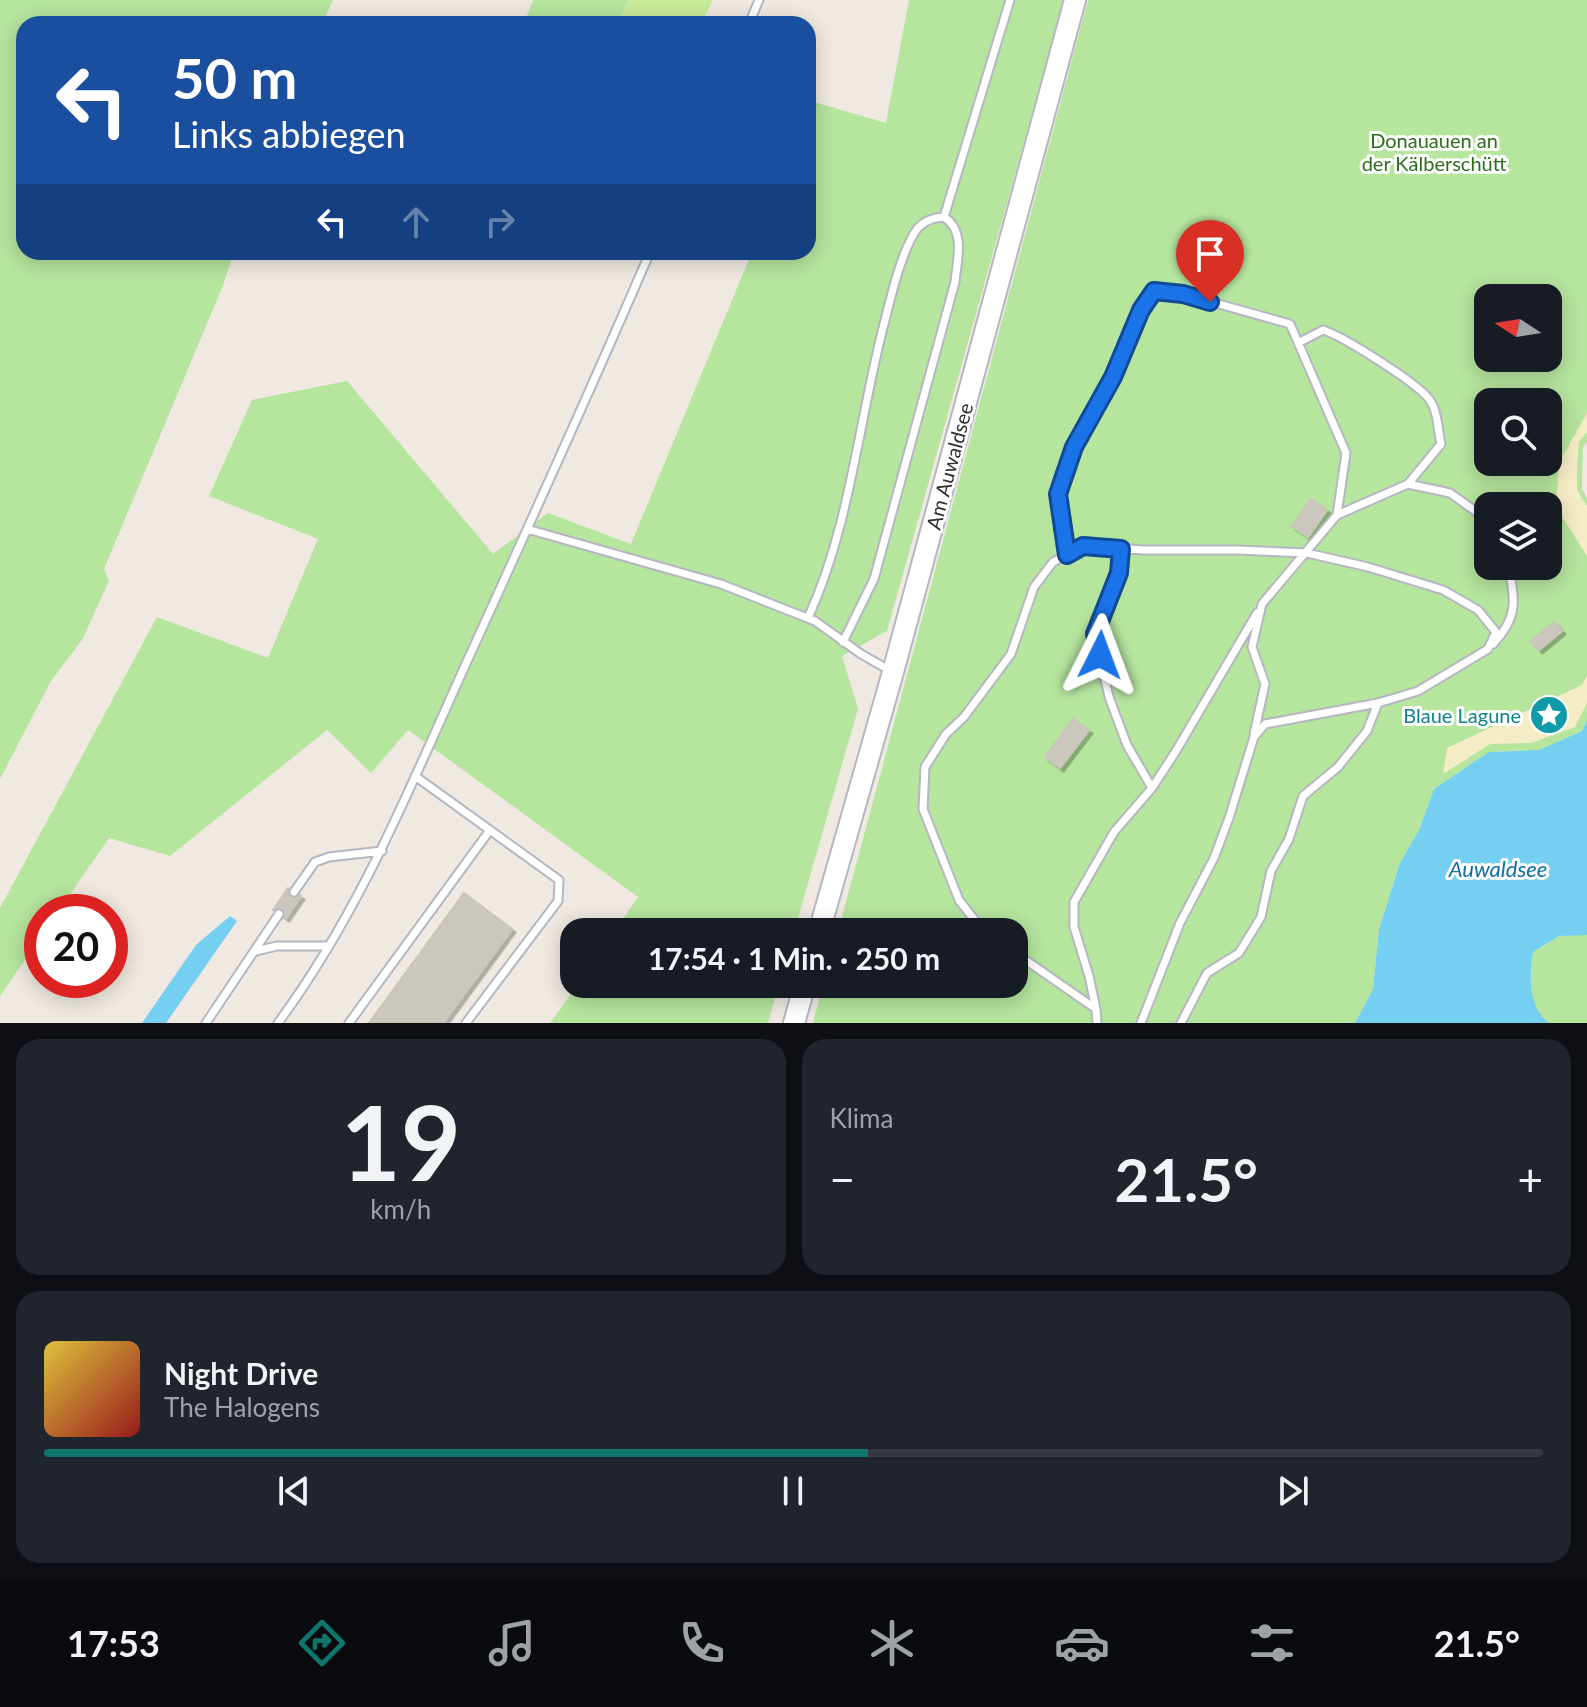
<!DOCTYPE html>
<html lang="de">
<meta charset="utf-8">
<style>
:root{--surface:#171b24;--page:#20242c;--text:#f1f3f6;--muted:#9ea1a6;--line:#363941;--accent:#0f766e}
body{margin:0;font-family:Lato,sans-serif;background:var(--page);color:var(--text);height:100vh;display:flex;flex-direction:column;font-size:30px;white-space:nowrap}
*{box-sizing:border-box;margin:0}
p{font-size:26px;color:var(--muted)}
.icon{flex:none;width:44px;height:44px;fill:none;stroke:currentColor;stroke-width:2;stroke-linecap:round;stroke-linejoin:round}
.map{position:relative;height:1023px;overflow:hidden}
.side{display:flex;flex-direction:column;gap:16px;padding:16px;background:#0d0f14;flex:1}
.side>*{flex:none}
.top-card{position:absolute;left:16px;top:16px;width:800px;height:244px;border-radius:24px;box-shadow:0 4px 20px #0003;background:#1a4fa0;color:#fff;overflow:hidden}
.needle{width:52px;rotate:282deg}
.fabs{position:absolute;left:1474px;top:284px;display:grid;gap:16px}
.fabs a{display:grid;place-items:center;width:88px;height:88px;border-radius:16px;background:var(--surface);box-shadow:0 4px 20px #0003;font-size:40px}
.speed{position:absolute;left:24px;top:894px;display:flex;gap:16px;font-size:40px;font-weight:700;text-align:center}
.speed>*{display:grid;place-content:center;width:104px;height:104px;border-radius:50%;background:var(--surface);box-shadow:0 4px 20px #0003;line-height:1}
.speed .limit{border:12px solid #d22;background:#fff;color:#111}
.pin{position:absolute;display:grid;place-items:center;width:68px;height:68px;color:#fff;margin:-82px -34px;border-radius:50% 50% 50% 0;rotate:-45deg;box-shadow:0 0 8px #0007}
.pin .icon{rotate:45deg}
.me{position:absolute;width:88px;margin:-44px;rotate:3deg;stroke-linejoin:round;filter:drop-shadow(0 0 6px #0008)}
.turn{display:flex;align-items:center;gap:28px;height:168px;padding:0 24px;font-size:36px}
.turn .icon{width:104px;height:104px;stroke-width:2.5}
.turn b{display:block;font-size:56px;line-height:68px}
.lanes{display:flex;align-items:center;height:76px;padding:0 24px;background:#0003;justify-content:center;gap:40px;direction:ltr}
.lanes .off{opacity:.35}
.big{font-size:60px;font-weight:700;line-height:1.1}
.side .widget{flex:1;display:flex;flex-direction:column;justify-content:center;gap:12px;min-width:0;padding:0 28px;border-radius:24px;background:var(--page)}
.side .dial{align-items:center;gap:0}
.dial b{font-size:104px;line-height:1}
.song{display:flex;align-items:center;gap:24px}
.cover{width:96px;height:96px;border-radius:12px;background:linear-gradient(135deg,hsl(50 70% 55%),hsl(0 70% 35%))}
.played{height:8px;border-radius:4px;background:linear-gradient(90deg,var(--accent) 55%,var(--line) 55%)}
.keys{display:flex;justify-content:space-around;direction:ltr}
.heat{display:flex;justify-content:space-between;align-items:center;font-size:44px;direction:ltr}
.side .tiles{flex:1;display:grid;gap:16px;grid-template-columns:1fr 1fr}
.widget:last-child{grid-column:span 2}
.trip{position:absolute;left:560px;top:918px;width:468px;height:80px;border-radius:24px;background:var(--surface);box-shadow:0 4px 20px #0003;font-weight:700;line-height:80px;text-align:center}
.tabs{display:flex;height:128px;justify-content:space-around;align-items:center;background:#090b0e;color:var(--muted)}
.tabs .icon{width:56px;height:56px}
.tabs .current{color:var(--accent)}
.tabs b{font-size:36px;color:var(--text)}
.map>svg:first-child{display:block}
.green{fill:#b6e59e;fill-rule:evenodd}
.sand{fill:#f3ecc5}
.pitch{fill:#c9ec9a}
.water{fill:#75cff0}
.building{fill:#cbc7bf;stroke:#cbc5ba;stroke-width:2;filter:url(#shadow)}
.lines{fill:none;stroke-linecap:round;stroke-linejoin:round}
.lane-casing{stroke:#b4b7c1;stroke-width:11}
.secondary-casing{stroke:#b4b7c1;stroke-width:24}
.lane{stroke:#fff;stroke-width:7}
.secondary{stroke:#fff;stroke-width:20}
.route-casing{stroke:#114b97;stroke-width:20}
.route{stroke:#1a73e8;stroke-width:14}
.labels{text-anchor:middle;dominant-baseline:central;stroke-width:6;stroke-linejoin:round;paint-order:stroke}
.park-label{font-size:20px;fill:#2c6e1b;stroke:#fff}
.street-label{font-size:20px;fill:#2e2e2e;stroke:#fff}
.culture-label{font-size:20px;fill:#0d838f;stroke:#fff;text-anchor:end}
.water-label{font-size:22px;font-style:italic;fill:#0d6fa3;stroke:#fff}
</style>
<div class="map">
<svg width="1587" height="1023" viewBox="0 0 1587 1023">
<defs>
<filter id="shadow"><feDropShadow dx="3.5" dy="3.5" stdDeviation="0" flood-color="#0004"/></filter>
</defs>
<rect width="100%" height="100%" fill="#efe9e1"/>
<path class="green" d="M0 0H333L322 24H24V252H234L222 288 104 569 109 581 82 640 51 681 0 779Z
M533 0H629L620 18 633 24H524Z
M909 0H1064L887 631 842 656 858 709 794 932H614L638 897 408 730 371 773 327 730 170 856 109 838 58 912H42V935L0 996V908L157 617 268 658 318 539 209 496 252 400 347 381 493 554 548 513 631 544 752 252H808V115L814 102 886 123Z
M1088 0H1587V442L1583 447 1582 489 1587 498V720L1582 731 1539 750 1489 752 1434 789 1419 830 1400 863 1379 929 1373 989 1355 1023H813L823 984H1014V932H838ZM1488 298H1548V358H1488ZM1488 402H1548V462H1488ZM1488 506H1548V566H1488Z
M1572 935H1587V1023C1576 1023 1558 1023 1549 1023 1527 1014 1530 969 1533 952L1559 936Z
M578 984H779L768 1023H550Z"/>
<path class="sand" d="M1587 413V432L1579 442 1577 465V490L1587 506V556L1556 507 1559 463Z
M1587 676V703L1575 727 1531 743 1490 744 1443 774 1447 748 1582 685Z"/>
<path class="pitch" d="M629 0H713L701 24H633L620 18Z"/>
<path class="water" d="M1587 720V935L1559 936 1533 952C1529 976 1528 1007 1549 1023H1355L1373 989 1379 929 1400 863 1419 830 1434 789 1489 752 1539 750 1582 731Z
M230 916 237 921 166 1023H142L196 945Z"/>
<path class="building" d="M1311 499 1327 510 1308 537 1292 526Z
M1555 622 1562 631 1539 650 1530 641Z
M1073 719 1089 730 1060 768 1045 757Z
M288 888 301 896 286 918 273 910Z
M464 893 512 929 443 1023H369Z"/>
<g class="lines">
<defs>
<path id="lane" d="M749 24 759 0
M1300 342 1323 330C1342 336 1422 385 1431 402 1438 412 1438 432 1441 444L1408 484
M1337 515 1408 484 1450 493 1478 513 1488 527
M527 529 721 584 815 621 861 654 891 671
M1121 549 1119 573 1095 634 1109 697 1127 745 1152 788
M1067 555 1058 494 1074 447 1113 377 1141 310 1154 291 1183 294 1290 324 1346 453 1337 515 1262 604 1252 647 1265 684 1254 734
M808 618C850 526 858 425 883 328 890 301 901 251 917 229 925 220 933 218 944 217
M843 642 874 579 955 282C957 260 966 231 944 217L1010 0
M1493 644C1518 618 1516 599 1508 566
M415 776 559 880 558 901 466 1023
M294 892 315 862 329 857 382 851
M984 932 959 900 923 809 925 767 946 734 964 717 1011 654 1034 587 1053 562 1083 546 1144 550H1238L1307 553 1368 567 1443 590 1478 610 1496 632 1488 649 1418 691 1378 703 1265 724 1254 737 1229 818 1214 858 1180 923 1141 1023
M256 951 277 946H329
M1014 952 1096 1009 1097 1023
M1096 1009 1089 976 1074 927V902L1114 832 1152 788 1176 751 1257 613
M206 1023 279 914
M278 1023C358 915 409 790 464 668 527 530 590 392 650 252
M349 1023 490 830
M1181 1023 1207 973 1239 953 1261 917 1271 871 1289 839 1303 796 1338 767 1367 731 1378 703"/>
<path id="secondary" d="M819 932 893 672 1075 0
M794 1023 805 984"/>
</defs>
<use href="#lane" class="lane-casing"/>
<use href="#secondary" class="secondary-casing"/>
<use href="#lane" class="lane"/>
<use href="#secondary" class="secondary"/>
</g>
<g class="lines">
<defs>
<path id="route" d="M1100 655 1095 634 1119 573 1121 549 1083 546 1067 555 1058 494 1074 447 1113 377 1141 310 1154 291 1183 294 1210 302"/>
</defs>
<use href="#route" class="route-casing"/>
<use href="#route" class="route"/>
</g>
<defs>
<symbol id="sight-disc" viewBox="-11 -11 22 22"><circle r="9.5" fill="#0f9aa8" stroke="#fff"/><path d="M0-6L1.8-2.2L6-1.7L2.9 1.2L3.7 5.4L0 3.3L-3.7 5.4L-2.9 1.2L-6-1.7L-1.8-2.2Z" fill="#fff"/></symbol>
</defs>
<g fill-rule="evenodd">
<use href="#sight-disc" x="1527" y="693" width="44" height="44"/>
</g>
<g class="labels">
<g class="park-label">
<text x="1434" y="140">Donauauen an<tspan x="1434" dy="23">der Kälberschütt</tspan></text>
</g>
<g class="street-label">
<text transform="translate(949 466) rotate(-75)">Am Auwaldsee</text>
</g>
<g class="culture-label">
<text x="1521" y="715">Blaue Lagune</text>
</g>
<g class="water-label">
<text x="1498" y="868">Auwaldsee</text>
</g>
</g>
</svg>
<div class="fabs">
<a><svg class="needle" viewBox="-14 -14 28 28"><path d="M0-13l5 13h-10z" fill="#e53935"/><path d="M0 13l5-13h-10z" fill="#9ea1a6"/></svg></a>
<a><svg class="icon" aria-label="search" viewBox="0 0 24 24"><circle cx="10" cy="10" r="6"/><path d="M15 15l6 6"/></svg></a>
<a><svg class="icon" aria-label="layers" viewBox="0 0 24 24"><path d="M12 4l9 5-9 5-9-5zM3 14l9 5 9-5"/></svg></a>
</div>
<div class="speed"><div class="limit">20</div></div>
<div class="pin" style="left:1210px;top:302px;background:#d93025"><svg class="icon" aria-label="arrive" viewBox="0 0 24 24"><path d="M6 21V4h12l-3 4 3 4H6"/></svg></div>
<svg class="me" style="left:1100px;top:655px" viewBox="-20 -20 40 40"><path d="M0-17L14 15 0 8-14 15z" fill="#1a73e8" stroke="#fff" stroke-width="4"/></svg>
<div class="trip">17:54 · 1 Min. · 250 m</div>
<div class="top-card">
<div class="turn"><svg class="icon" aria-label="left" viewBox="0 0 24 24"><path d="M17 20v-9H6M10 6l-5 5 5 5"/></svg><div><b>50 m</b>Links abbiegen</div></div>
<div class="lanes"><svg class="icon" aria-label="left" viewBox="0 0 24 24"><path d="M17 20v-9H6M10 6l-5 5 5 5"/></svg><svg class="icon off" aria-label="ahead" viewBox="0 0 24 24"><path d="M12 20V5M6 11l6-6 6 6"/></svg><svg class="icon off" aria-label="right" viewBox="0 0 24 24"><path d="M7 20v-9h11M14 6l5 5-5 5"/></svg></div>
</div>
</div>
<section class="side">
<div class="tiles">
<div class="widget dial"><b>19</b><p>km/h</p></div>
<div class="widget"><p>Klima</p>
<div class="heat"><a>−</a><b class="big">21.5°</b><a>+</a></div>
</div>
<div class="widget">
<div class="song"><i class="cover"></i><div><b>Night Drive</b><p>The Halogens</p></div></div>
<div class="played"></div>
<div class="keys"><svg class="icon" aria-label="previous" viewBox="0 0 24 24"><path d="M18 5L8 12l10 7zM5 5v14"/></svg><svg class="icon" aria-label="pause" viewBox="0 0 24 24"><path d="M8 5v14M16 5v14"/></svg><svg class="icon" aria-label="next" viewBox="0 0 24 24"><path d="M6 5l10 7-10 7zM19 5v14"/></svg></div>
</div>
</div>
</section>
<nav class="tabs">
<b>17:53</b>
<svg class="icon current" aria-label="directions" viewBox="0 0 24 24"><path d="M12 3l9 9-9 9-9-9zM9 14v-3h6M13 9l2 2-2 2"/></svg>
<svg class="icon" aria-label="music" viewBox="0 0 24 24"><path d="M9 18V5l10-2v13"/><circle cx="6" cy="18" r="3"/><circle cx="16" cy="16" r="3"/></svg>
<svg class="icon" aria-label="phone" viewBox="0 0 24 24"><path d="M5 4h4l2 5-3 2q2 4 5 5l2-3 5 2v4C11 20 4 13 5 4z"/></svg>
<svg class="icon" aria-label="climate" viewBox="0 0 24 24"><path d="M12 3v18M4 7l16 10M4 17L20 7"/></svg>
<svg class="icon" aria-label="car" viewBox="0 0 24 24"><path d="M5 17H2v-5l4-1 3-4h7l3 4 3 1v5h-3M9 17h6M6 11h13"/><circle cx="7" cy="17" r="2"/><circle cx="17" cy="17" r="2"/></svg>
<svg class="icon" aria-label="filters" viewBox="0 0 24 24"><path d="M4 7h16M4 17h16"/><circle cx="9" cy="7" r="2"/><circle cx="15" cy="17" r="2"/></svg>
<b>21.5°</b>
</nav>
